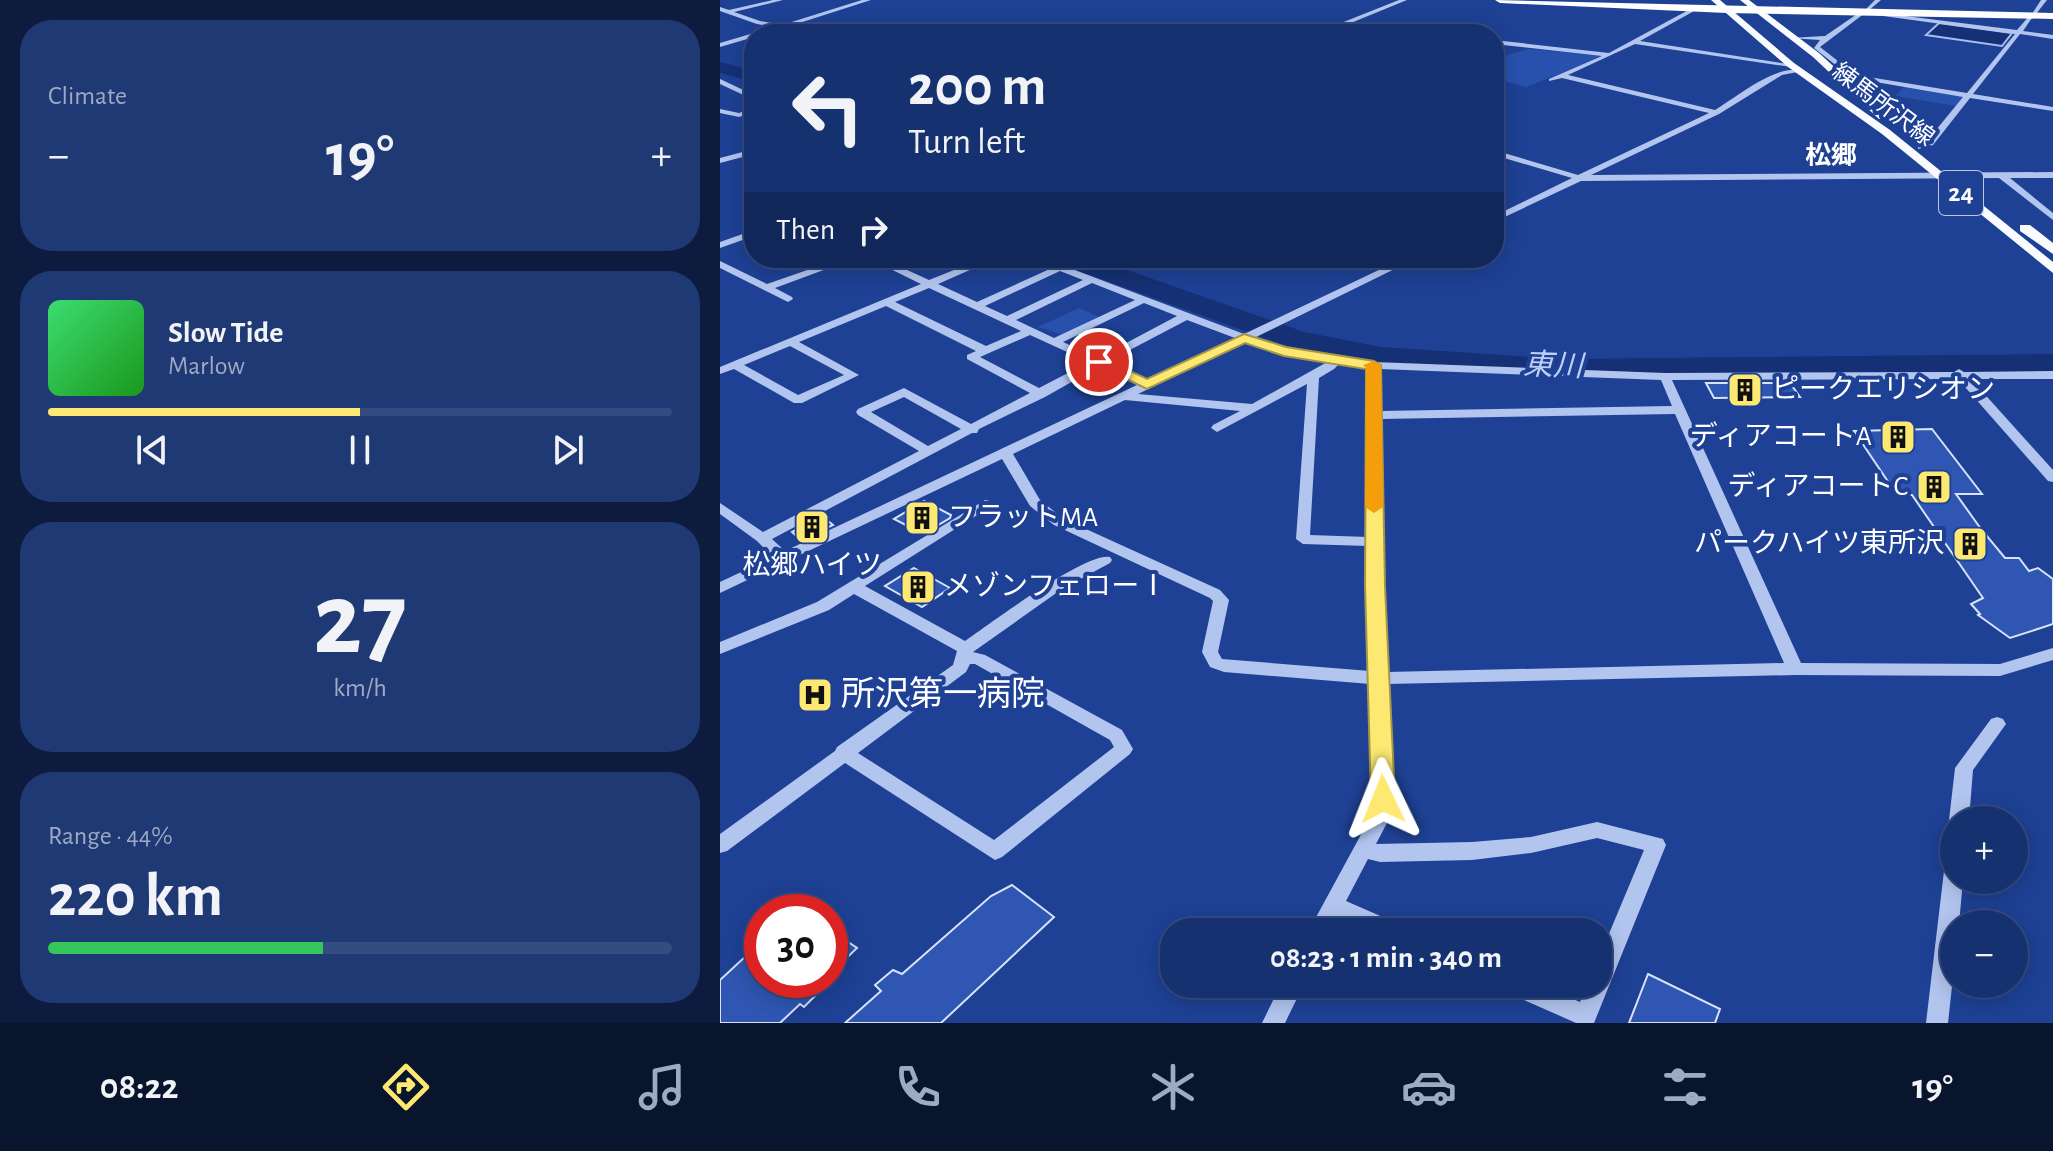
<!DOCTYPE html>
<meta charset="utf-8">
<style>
:root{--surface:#163170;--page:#1f3975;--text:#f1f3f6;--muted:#9ea9c3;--line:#354c83;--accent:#fde871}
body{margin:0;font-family:"Alegreya Sans","Noto Sans JP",sans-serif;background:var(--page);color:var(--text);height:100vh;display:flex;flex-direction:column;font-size:30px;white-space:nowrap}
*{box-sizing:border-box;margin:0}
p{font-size:26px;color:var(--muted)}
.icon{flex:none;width:44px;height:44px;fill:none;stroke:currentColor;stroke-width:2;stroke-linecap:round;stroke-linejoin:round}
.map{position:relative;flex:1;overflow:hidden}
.sheet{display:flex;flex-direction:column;gap:20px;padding:20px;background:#0c1b3e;width:720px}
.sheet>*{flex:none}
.hud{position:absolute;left:24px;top:24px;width:760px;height:244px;border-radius:32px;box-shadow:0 4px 20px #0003,0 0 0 2px var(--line);background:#163170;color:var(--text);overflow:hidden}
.controls{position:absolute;left:1220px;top:806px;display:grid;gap:16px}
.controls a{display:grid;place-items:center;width:88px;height:88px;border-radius:50%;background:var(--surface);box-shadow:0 4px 20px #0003,0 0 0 2px var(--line);font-size:40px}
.speed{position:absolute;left:24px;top:894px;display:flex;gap:16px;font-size:40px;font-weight:700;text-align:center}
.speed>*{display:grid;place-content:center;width:104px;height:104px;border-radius:50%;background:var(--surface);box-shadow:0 4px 20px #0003,0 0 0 2px var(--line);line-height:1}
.speed .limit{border:12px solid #d22;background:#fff;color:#111}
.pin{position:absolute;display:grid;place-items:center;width:68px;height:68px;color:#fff;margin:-34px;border:4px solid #fff;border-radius:50%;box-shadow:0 2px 8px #0007}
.me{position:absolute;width:88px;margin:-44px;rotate:358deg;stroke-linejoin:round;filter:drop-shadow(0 0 6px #0008)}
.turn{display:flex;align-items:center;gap:28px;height:168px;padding:0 32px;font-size:36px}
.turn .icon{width:104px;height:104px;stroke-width:2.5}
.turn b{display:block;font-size:56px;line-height:68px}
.then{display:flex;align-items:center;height:76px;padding:0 32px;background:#0003;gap:16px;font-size:30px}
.big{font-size:60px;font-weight:600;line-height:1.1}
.sheet .card{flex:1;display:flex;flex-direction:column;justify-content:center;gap:12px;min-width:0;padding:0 28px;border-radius:32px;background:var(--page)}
.sheet .dial{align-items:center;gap:0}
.dial b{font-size:104px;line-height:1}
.song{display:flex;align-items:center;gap:24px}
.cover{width:96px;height:96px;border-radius:12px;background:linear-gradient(135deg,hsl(140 70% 55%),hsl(120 70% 35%))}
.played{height:8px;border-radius:4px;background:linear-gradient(90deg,var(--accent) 50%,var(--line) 50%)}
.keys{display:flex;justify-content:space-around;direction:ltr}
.heat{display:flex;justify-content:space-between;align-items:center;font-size:44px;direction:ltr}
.charge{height:12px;border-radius:6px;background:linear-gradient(90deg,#34c759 44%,var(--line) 0)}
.trip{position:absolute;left:440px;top:918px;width:452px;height:80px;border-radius:32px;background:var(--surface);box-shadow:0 4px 20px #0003,0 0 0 2px var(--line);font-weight:600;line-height:80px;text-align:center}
.tabs{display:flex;height:128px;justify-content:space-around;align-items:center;background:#09142d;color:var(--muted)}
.tabs .icon{width:56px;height:56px}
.tabs .selected{color:var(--accent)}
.tabs b{font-size:36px;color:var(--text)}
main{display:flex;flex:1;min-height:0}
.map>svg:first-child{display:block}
.green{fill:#2851ae}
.water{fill:#153074;stroke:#a5bdf0;stroke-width:2}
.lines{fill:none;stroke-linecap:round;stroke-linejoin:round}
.river{fill:#153074;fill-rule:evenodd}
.building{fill:#2e56b2;stroke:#d8e3fa;stroke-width:2}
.minor{fill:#b2c5ef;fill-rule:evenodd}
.major{fill:#f9fbff;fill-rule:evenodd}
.highway{fill:#fff;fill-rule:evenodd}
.route{fill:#fde871;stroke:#a49749;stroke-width:2}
.slow{fill:#f59e0b}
.labels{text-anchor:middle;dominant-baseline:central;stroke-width:8;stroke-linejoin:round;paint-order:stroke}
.far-street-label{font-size:24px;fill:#fff;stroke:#1e4195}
.far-quarter-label{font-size:26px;font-weight:bold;fill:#fff;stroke:#1e4195}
.shield{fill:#1e4195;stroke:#bcc6df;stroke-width:2}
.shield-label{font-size:26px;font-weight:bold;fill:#fff}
.poi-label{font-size:28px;fill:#fff;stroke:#1e4195;text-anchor:start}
.water-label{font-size:30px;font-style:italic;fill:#becff5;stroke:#1e4195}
.near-poi-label{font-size:34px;fill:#fff;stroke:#1e4195;text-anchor:start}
</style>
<main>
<section class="sheet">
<div class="card"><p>Climate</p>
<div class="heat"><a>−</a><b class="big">19°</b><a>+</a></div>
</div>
<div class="card">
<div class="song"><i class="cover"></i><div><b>Slow Tide</b><p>Marlow</p></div></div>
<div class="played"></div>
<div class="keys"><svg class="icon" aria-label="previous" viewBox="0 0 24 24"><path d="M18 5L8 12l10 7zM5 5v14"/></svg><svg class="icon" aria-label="pause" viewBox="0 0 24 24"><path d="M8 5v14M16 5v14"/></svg><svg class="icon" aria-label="next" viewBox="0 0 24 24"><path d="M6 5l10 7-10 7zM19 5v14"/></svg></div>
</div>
<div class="card dial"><b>27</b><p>km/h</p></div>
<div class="card"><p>Range · 44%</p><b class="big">220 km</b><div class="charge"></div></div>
</section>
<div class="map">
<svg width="1333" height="1023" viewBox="0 0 1333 1023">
<rect width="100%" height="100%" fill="#1e4195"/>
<path class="green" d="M809 49 885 56 806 87 774 78V59Z
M1185 86 1246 96 1236 106 1175 96Z
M359 308 379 317 343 335 318 327Z"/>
<path class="water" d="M1219 23 1292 33 1282 46 1206 35Z"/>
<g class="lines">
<path class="river" d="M0 62 34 71V82L0 73Z
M335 258H373L584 332 661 347 842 359 1333 354V372L842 377 661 365 567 346 339 264Z"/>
</g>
<path class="building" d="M986 383H1070L1080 397 994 398Z
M1212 429 1262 494H1236L1261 529 1285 558H1299L1309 571 1318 568 1333 579V624L1290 638 1258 615 1260 614 1251 604 1263 598 1192 495H1177L1134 431Z
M204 501 231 515 230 518 203 534 174 519Z
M102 516 113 525 81 540 72 532Z
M194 568 230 588 202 607 165 586Z
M292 885 334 917 221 1023H125L161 991 155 985 173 970 182 974 271 896Z
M110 930 137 948 110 974Z
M42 941V980H111L84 1007 80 1004 60 1023H0V980Z
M928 974 1000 1009 995 1023H909Z"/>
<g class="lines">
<path class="minor" d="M53 0H63L14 12 40 21 62 25 142 0H151L70 26 112 34 62 28 44 34H34V37L0 47V43L54 27 37 24 0 11V7L9 10Z
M679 0H687L621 27 714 34 556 27 559 25 611 27Z
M1155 0H1161L1148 11H1144Z
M1321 0H1327L1316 14H1312Z
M974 7 976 10 920 41 1074 65 1071 67 915 44 848 75 995 110C1018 96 1057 63 1083 71L1062 75 999 114 871 175 1333 172V178H1290L1333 213V220L1279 178 861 181 774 222V216L852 178 774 155V150L858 175 989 113 842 78 829 81V79L882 56 774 44V40L889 53Z
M1140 12 1145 13 1100 47 1136 75 1247 93 1295 34 1163 16 1161 13 1297 30 1310 15H1314L1303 31 1333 35V39L1300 34 1253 94 1333 107V111L1250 98 1213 145 1198 149V145L1207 141 1243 97 1132 78 1094 48 1100 40 1069 38 1105 36Z
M0 79 34 95V100L0 84Z
M34 108V112L19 117 0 113V109L19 113Z
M34 149V154L0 163V158Z
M34 230V236L0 248V242Z
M122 258H136L55 288 72 297 73 299 68 302 0 268V261L47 284Z
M148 258H161L209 280 264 258H277L218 284 257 302 332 268 309 258H323L524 334 684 258H697L534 338 555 346 654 362 945 373 1234 372 1239 369 1244 372 1333 371V379H1251L1333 470V482L1328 481 1238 379 952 380 1081 663 1280 664 1333 648V660L1280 676 1075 675 667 684 672 799 669 819 656 844 752 842 811 837 877 822 943 839 946 845 874 1023H856L784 991 781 984H817L860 1002 868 984H878V960L924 850 877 838 811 853 752 860 660 862 648 859 626 901 681 925 685 932H651L618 917 610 932H588L650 818 654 799 650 684 504 672 490 667 482 652 493 601 490 598 334 525 310 506 282 459 0 593V582L53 557 37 541 0 514V503L43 532 199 451 138 415 136 412 138 409 184 388 251 424 310 393 247 359V355L256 351 166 306 79 342 139 375 82 403H74L14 369 0 374V367L201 284ZM340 271 363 280 287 316 265 306ZM372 283 415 300 334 338 296 320ZM209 288 301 331 266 346 175 302ZM424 303 457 316 378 358 343 342ZM467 320 515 338 426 380 387 362ZM310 335 369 362 319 388 260 357ZM525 342 553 352 609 361 532 404 418 394ZM70 346 124 375 78 395 24 365ZM620 363 648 368V537L590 535 599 378 614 369ZM378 367 417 385 65 551 52 539 252 433H257L259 429 325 397ZM660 369 941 380 952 406 660 411ZM587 384 576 539 583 544 648 546 650 671 502 659 498 652 509 600 500 590 344 519 320 500 293 454 405 400 520 411 493 425 491 428 497 432ZM184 397 241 429 208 446 151 412ZM955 414 1064 663 667 672 663 586 660 419Z
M265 500 270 501 272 504 270 507 145 586 245 641C270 624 365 552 390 557L392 560 390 563 342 589 253 652 265 655 402 730 413 749 410 754 282 857 275 860 125 763 7 851 0 853V834L115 751 117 747 233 665 237 651 134 594 109 610 0 654V642L97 602ZM250 664H255L390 740 394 747 274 840 138 753 246 672Z
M1277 717 1283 719 1286 724 1253 770 1249 820H1234V826H1232L1229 820 1235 768 1271 719Z
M1234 862V880H1243L1239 924H1234V968L1228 1023H1206L1224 871 1227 865Z
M561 984H584L565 1023H542Z"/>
<path class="major" d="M991 0H1000L1074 63 1170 130 1333 262V273L1162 134 1068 67Z
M1020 0H1029L1099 53 1167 115V119H1159L1093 57Z
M1300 225H1310L1333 243V254L1300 231Z"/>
<path class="highway" d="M775 0 1333 13V19L1007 13 780 3Z"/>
</g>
<path class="route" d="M524 334 566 347 654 361 661 365 665 586 675 799 672 807 663 810 655 807 651 799 645 586 646 369 564 356 525 343 427 389 372 362 374 359H385L427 379Z"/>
<path class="slow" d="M654 361 661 365 663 507 654 513 645 507 646 368 643 365Z"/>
<defs>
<symbol id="building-square" viewBox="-11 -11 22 22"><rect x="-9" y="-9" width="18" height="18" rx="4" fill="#fde871" stroke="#1e4195"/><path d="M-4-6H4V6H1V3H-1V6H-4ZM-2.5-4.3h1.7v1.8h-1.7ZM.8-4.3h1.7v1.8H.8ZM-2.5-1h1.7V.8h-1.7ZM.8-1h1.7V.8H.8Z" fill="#111"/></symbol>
<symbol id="hospital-square" viewBox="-11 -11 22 22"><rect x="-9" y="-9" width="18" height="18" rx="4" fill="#fde871" stroke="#1e4195"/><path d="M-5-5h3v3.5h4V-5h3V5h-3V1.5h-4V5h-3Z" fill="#111"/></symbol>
</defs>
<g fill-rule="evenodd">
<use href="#building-square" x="1005" y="370" width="40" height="40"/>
<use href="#building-square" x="1158" y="417" width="40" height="40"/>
<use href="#building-square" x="1194" y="467" width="40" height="40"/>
<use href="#building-square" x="182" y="498" width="40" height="40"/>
<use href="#building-square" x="72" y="507" width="40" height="40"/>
<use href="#building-square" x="1230" y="524" width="40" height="40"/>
<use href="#building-square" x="178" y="567" width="40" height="40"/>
<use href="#hospital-square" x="75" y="675" width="40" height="40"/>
</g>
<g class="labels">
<g class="far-street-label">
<text transform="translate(1163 105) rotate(37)">練馬所沢線</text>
</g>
<g class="far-quarter-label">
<text x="1111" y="156">松郷</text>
</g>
<rect class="shield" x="1219" y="171" width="44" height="44" rx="6"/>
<g class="shield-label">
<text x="1241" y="193">24</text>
</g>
<g class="poi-label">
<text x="1051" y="390">ピークエリシオン</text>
<text x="1152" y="437" text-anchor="end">ディアコートA</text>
<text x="1188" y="487" text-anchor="end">ディアコートC</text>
<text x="228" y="518">フラットMA</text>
<text x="1224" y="544" text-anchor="end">パークハイツ東所沢</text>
<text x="92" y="566" text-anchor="middle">松郷ハイツ</text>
<text x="224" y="587">メゾンフェローⅠ</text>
</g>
<g class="water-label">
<text transform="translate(833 366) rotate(2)">東川</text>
</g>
<g class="near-poi-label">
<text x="121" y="695">所沢第一病院</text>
</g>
</g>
</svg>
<div class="controls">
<a>+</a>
<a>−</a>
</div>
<div class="speed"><div class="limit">30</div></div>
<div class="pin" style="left:379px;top:362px;background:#d93025"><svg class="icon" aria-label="arrive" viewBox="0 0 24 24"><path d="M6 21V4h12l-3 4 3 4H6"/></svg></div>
<svg class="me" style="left:663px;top:799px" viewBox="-20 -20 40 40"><path d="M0-17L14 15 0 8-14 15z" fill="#fde871" stroke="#fff" stroke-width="4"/></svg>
<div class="trip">08:23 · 1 min · 340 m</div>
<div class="hud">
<div class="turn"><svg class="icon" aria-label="left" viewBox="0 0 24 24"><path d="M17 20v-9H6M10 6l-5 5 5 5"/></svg><div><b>200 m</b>Turn left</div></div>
<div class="then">Then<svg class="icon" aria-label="right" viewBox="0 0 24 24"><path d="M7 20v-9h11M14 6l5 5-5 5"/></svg></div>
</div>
</div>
</main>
<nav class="tabs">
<b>08:22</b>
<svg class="icon selected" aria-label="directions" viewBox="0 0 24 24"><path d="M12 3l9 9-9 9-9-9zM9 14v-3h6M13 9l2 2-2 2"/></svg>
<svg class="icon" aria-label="music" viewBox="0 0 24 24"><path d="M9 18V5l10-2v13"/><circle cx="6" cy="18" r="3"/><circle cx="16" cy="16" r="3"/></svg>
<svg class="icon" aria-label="phone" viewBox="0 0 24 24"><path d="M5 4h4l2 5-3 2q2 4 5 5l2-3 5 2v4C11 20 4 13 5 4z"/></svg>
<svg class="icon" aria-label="climate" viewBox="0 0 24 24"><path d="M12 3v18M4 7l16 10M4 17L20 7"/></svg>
<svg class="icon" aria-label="car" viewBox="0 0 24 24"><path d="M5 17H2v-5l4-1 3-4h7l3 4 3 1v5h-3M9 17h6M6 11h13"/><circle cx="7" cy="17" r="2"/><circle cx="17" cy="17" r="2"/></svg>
<svg class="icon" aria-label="filters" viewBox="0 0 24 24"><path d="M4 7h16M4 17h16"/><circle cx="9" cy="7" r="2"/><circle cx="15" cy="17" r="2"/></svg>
<b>19°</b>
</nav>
